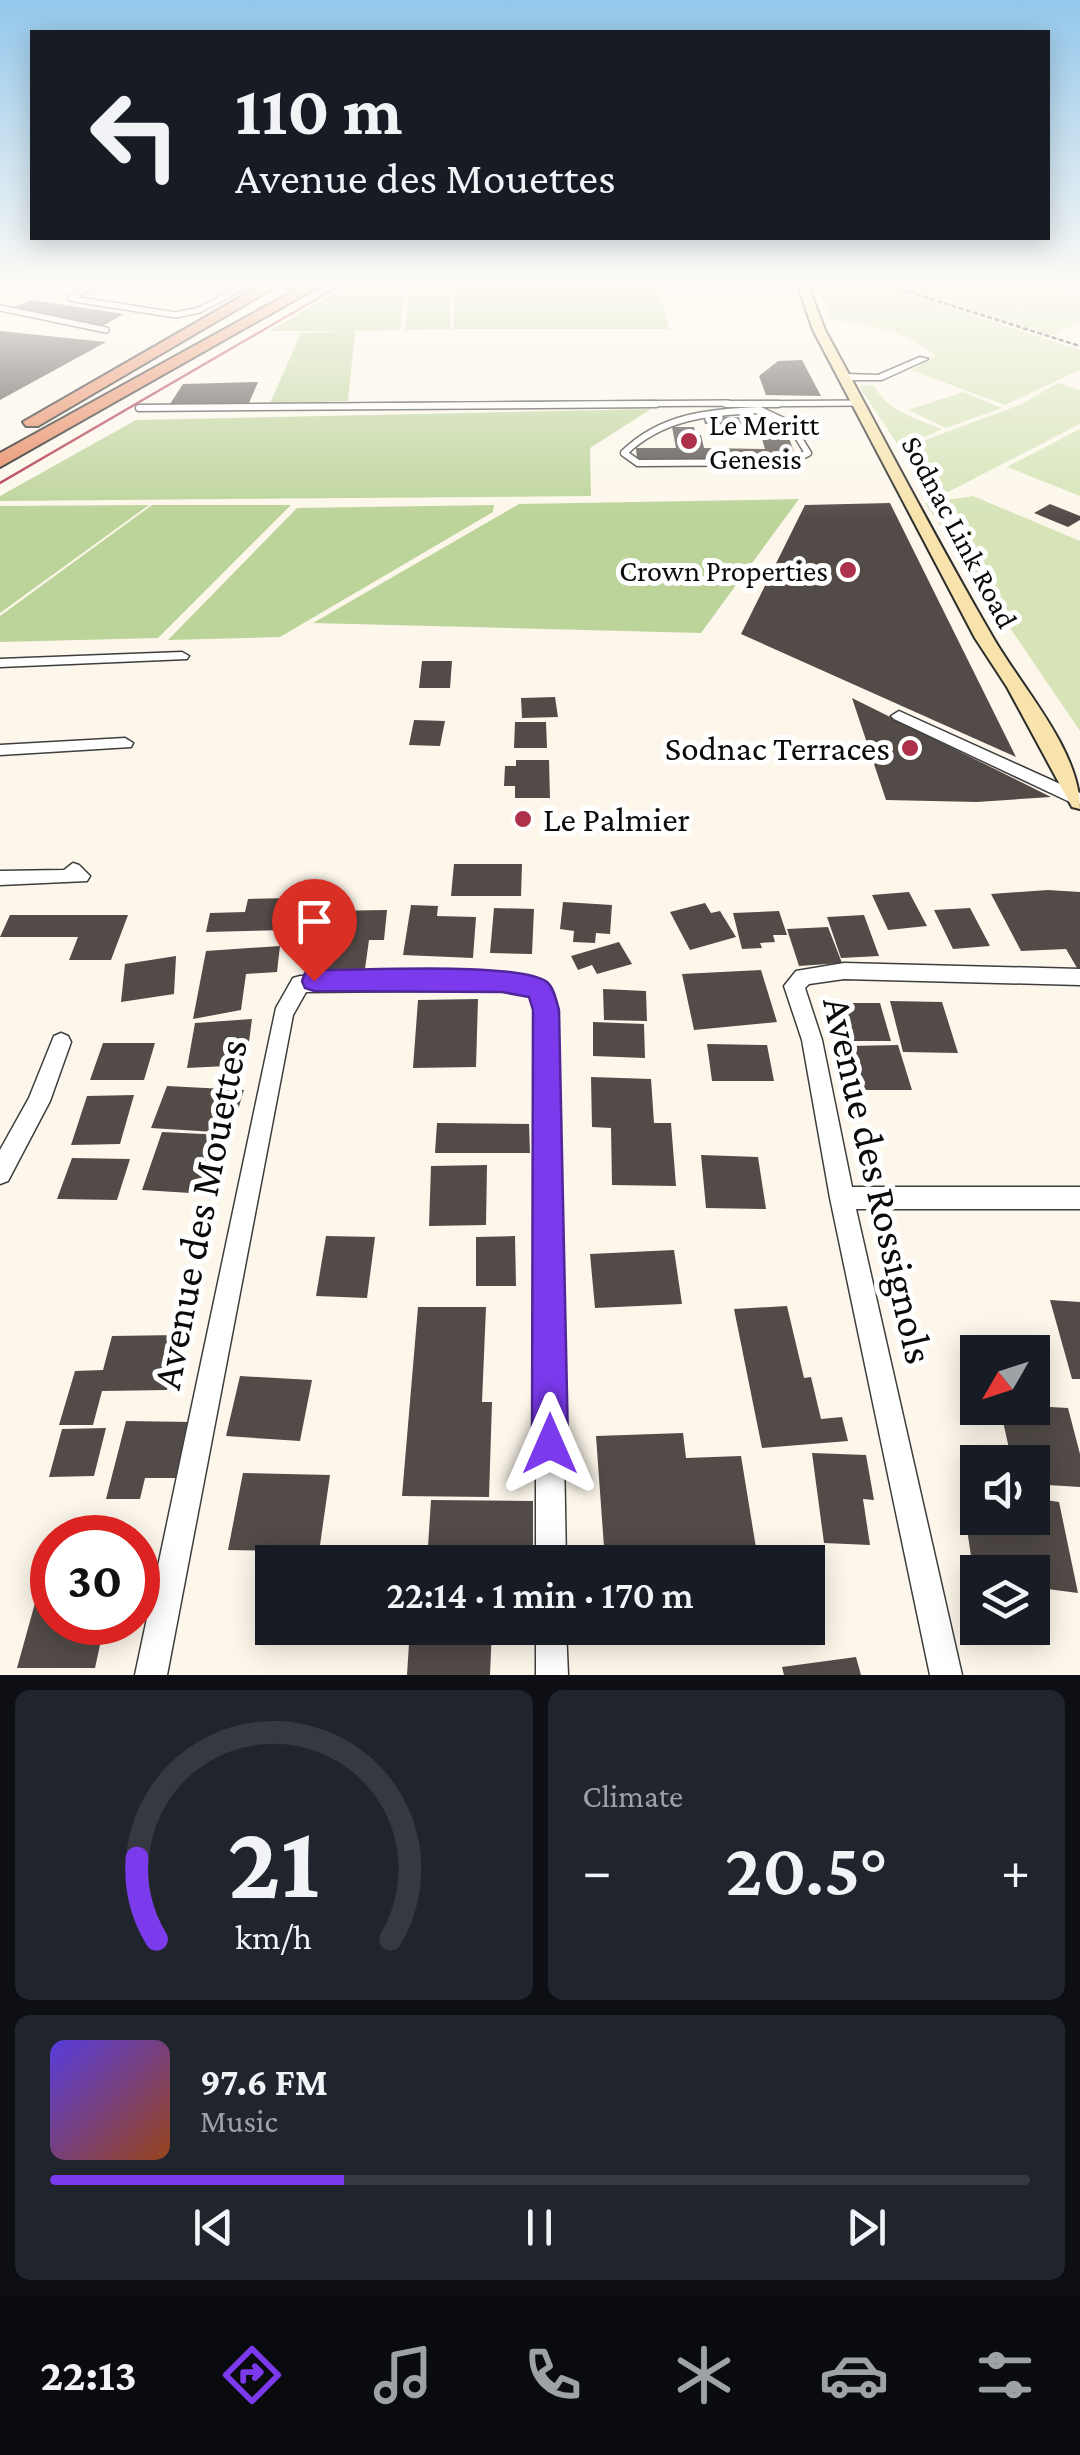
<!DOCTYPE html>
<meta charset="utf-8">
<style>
:root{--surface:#171b24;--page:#20242c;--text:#f1f3f6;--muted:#9ea1a6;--line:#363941;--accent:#7c3aed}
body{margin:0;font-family:"Crimson Pro",serif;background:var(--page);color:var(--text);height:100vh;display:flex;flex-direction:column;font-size:38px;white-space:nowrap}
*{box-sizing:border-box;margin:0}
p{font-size:32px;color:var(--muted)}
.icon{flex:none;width:55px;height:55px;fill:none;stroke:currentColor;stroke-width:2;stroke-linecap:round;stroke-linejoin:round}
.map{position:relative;height:1675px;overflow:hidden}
.details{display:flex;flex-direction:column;gap:15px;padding:15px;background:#0d0f14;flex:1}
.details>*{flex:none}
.guide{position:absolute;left:30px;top:30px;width:1020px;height:210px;border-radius:0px;box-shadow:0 5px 25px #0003;background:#171b24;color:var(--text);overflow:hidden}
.needle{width:65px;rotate:231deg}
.controls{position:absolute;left:960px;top:1335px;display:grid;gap:20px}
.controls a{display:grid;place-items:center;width:90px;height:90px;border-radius:0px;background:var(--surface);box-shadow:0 5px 25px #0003;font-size:50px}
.speed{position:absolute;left:30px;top:1515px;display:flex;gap:20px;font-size:50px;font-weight:700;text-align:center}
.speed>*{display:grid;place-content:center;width:130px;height:130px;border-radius:50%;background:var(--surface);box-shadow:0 5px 25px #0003;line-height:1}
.speed .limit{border:15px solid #d22;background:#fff;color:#111}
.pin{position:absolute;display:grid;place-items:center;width:85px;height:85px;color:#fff;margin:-102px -42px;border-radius:50% 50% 50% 0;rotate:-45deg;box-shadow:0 0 10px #0007}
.pin .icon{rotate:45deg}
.me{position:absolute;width:110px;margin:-55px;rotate:0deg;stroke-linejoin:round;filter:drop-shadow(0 0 8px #0008)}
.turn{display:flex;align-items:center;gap:35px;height:210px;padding:0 40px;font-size:45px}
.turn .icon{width:130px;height:130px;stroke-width:2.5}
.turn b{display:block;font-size:70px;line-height:85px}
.big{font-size:75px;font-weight:600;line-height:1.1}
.details .tile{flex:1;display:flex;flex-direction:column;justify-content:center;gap:15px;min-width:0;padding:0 35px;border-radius:15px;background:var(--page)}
.details .dial{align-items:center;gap:0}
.dial svg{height:260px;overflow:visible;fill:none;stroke:var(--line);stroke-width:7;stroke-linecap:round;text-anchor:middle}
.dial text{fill:var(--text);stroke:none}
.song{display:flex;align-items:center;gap:30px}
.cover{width:120px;height:120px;border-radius:15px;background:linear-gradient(135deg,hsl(250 70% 55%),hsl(20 70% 35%))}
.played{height:10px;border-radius:5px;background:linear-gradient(90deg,var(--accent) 30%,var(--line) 30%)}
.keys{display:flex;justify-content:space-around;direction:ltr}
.heat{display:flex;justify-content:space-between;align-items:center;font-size:55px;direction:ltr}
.details .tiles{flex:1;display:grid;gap:15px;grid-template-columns:1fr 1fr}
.tile:last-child{grid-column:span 2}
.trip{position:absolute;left:255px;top:1545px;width:570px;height:100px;border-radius:0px;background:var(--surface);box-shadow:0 5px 25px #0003;font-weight:600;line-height:100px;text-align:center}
.dock{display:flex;height:160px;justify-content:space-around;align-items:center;background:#090b0e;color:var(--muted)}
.dock .icon{width:70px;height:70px}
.dock .active{color:var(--accent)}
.dock b{font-size:45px;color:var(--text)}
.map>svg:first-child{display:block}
.green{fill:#d6e4b8}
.forest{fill:#bcd399}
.building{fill:#524b48}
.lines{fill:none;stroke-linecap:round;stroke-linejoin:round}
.lane-far1-casing{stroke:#3e3e3e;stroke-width:8}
.lane-casing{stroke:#3e3e3e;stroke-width:9}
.street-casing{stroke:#3e3e3e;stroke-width:3}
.secondary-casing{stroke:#2d2d2d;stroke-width:4}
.highway-casing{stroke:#1c1c1c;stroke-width:4}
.path{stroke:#2d2d2d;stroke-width:2.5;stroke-dasharray:5 2.5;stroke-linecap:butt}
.lane-far1{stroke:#fff;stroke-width:5}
.lane{stroke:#fff;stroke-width:6}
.street{fill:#fff;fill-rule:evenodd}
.secondary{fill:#f7e3ab;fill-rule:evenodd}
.highway{fill:#e7885f;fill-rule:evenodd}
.tram{stroke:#ad314a;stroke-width:2.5}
.route{fill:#7c3aed;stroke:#51269a;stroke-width:2.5}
.poi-dot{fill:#ad314a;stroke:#fff;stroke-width:4}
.labels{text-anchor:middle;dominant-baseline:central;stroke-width:10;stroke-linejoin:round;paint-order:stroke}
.far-poi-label{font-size:30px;fill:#0b0b0b;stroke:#fff;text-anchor:start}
.far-street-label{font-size:30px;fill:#0b0b0b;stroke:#fff}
.poi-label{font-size:35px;fill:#0b0b0b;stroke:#fff;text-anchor:end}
.near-street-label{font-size:42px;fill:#0b0b0b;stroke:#fff}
</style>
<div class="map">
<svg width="1080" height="1675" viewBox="0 0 1080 1675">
<rect width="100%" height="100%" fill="#fdf7eb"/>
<path class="green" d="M815 283H873L1080 350V370L1005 405 911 370 936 356C906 332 869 322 831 320Z
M884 283H1024L1080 299V322L1051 335Z
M1058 383 1080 390V424L948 492H924L901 449 1022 404Z
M874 385C886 411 917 419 942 429L900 448 859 386Z
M963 392 1002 408 946 428 908 410Z
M1080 429V496L1007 467Z
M973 496 1080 541V731L925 503Z"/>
<path class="forest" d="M453 283H658L669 329H454Z
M449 292 451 329 405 330 408 294Z
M404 294 400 330 355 331 348 401 270 403 301 333 351 331H270L331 295Z
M651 409 590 448 591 496 0 501V496L136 420Z
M799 499 701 633 313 623 519 504Z
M149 505 0 613V506Z
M152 505H291L158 638 0 642V616Z
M494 505 493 512 280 637 168 640 297 508Z"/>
<path class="building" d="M32 300 124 314 102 326 14 307Z
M0 331 106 342 0 400Z
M802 360 821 396 766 395 759 376 778 361Z
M258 382 249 403 170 404 183 384Z
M703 416 782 419 797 460 637 459 636 448H676L672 427H694L696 435H701L704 448 765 449 758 425 705 424Z
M890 503 1016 757 741 634 805 505Z
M1050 504 1080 516V520L1068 527 1034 513Z
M422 661H452L450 688H419Z
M555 697 558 717 522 718 521 698Z
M852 698 1051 797 977 802 886 800Z
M414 720 445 721 440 746 409 745Z
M515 722H546L547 748H514Z
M516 760H549L550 798H515V786H504L505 766H516Z
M454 864H522L521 896H451Z
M1048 890 1080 892V973L1066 949 1021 951 991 894Z
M909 892 927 926 888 930 872 895Z
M292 898 286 930 206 932 210 913 245 912 248 899Z
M563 902 612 905 610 934 596 933 595 943 573 942 574 931 560 929Z
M705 903 711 913 720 911 736 937 690 950 670 912Z
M411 905 438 906 437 916 476 917 473 958 403 955Z
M494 908 534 909 532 954 490 953Z
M970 908 990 946 953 949 934 910Z
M387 910 384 940H369L364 976 325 977 329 953H315L323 911Z
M779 911 787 935H773L775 942 760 943 762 948 742 949 733 913Z
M10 915H128L111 960H69L78 937H0Z
M864 915 879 956 841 958 827 917Z
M828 927 842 963 799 966 787 929Z
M619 942 632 964 597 974 592 965 578 970 571 956Z
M280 946 277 972 246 974 241 1010 193 1019 206 951Z
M176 956 174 994 121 1002 125 964Z
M761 970 777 1022 694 1030 682 974Z
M603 989 646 991 647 1021 604 1020Z
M478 999 476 1067 413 1068 418 1000Z
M890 1001 942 1002 958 1053 903 1052Z
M828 1003H880L891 1041H838Z
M252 1019 246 1065 187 1068 195 1023Z
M593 1022 644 1024 645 1058 593 1056Z
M103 1043H155L144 1080H90Z
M707 1044 767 1045 774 1081H712Z
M898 1045 912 1090H860L849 1046Z
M591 1077 651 1079 654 1123H671L676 1186 612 1185 611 1128 592 1127Z
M167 1086 244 1090 231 1133 151 1128Z
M134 1095 120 1144 71 1145 87 1096Z
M437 1123 529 1124 530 1153H435Z
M162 1132 224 1135 207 1194 142 1190Z
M701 1155 758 1157 766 1209 706 1208Z
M72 1158 130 1159 117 1200 57 1199Z
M487 1165 486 1225 429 1226 431 1166Z
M326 1236 375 1237 367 1298 316 1296Z
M515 1236 516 1286H476V1237Z
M674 1250 682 1304 595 1308 590 1254Z
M1050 1300 1080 1302V1379H1072Z
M787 1306 804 1378 811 1377 821 1419 842 1417 848 1441 762 1448 734 1309Z
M418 1307H486L482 1402H492L489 1497 402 1496Z
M179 1335 167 1390 102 1391 93 1425H59L75 1371 103 1370 112 1336Z
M240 1376 312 1380 300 1441 226 1436Z
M1032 1406 1068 1408 1080 1454V1487L1032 1484V1462H1012L1000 1408Z
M126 1421 192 1422 180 1478H145L140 1499H106Z
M106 1428 94 1476 49 1477 62 1429Z
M683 1433 686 1458 741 1456 757 1554 605 1561 596 1436Z
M812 1453 866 1455 874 1500 863 1499 870 1545 824 1543Z
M243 1473 330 1475 319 1552 228 1550Z
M961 1489 978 1491V1518H1032V1498L1059 1502 1078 1593 1032 1587V1572H978L975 1583Z
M431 1500 533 1501V1562H427Z
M52 1566V1622H105L95 1668H17L45 1567Z
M410 1628H492L490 1675H407Z
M856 1657 861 1675H784L782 1667Z"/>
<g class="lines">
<defs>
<path id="lane-far1" d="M71 298 99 283
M74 299 176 315 199 310 251 283
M0 308 106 330
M726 404 860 403
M362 406 728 403"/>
<path id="lane" d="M726 404H778
M139 408 656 404
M760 410 790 424 808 453 789 462 638 463 624 453C662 416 709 412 760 410Z"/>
<path id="street" d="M920 357 928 359 882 380H847L842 377 847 374 878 375Z
M182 652 189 656 187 659 0 667V659Z
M899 711 1080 793V804L1072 803 894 719 891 716Z
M125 738 133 743 131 747 0 755V745Z
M73 863 79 865 90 876 87 881 0 885V871L64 870Z
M844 963 1080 969V985L844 979 809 984 805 988 822 1040 852 1187H1080V1209H856L962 1675H930L830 1198 802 1040 784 986 796 971Z
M502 974 526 976 547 985 556 1010 566 1562H536V1010L532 996 523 992 502 990 306 992 293 1015 167 1675H135L276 1008 293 978 300 976Z
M61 1033 68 1036 71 1042 50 1101 8 1181 0 1184V1150L29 1098 54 1036Z
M536 1628H566L568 1675H536Z"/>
<path id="secondary" d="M797 283H807L825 330C880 431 933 534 991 634 1020 686 1080 749 1080 809L1072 807 1007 687 975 638 813 330Z"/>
<path id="highway" d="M265 283H282L38 426H26L23 422Z
M308 283H325L0 467V453Z"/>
</defs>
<use href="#lane-far1" class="lane-far1-casing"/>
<use href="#lane" class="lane-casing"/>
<use href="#street" class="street-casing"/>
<use href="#secondary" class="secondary-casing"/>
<use href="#highway" class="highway-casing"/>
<path class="path" d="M880 283 1080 346"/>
<use href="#lane-far1" class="lane-far1"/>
<use href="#lane" class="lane"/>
<use href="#street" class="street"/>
<use href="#secondary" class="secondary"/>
<use href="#highway" class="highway"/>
<path class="tram" d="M0 483 344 283"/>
</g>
<linearGradient id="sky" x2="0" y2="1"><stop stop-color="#93c7eb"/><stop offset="0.55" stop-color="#fefbf6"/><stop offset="1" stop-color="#fefbf6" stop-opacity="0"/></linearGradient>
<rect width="1080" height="518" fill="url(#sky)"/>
<path class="route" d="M314 970C358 971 518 961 547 982 554 988 556 1000 559 1010L568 1444 563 1457 550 1462 537 1457 532 1444 533 1010 529 997 502 992 314 991 305 988 302 981 305 973Z"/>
<g class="poi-dot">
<circle cx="689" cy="441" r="10"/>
<circle cx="848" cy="570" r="10"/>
<circle cx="910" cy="748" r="10"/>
<circle cx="523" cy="819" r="10"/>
</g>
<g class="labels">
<g class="far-poi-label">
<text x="709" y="424">Le Meritt<tspan x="709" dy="34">Genesis</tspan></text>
<text x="828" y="570" text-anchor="end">Crown Properties</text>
</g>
<g class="far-street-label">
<text transform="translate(960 532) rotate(62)">Sodnac Link Road</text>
</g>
<g class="poi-label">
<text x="890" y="748">Sodnac Terraces</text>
<text x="543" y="819" text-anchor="start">Le Palmier</text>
</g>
<g class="near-street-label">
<text transform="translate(879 1180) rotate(77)">Avenue des Rossignols</text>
<text transform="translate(199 1214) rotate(-79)">Avenue des Mouettes</text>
</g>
</g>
</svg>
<div class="controls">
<a><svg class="needle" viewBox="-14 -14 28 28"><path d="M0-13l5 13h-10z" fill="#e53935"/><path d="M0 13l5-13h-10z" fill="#9ea1a6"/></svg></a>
<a><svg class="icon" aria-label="sound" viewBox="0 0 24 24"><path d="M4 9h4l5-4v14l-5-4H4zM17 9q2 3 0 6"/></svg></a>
<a><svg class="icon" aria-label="layers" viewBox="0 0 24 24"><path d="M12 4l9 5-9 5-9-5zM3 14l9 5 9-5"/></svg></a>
</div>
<div class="speed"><div class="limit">30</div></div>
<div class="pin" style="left:314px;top:981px;background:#d93025"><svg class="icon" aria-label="arrive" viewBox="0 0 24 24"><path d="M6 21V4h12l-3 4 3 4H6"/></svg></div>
<svg class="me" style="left:550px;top:1444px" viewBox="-20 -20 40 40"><path d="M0-17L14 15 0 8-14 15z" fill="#7c3aed" stroke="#fff" stroke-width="4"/></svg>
<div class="trip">22:14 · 1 min · 170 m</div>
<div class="guide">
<div class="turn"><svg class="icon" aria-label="left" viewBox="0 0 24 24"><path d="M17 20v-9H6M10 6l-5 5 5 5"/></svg><div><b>110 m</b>Avenue des Mouettes</div></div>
</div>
</div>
<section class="details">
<div class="tiles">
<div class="tile dial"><svg viewBox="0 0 100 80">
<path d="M14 69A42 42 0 1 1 86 69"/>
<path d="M14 69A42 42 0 0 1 8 44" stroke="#7c3aed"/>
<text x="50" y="56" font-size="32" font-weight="700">21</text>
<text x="50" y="72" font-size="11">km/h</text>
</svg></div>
<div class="tile"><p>Climate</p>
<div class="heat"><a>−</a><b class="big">20.5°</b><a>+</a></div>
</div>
<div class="tile">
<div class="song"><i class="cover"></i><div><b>97.6 FM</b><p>Music</p></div></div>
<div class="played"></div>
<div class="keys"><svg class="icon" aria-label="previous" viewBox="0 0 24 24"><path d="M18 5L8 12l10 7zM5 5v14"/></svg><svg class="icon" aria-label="pause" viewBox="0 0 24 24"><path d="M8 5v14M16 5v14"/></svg><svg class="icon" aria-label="next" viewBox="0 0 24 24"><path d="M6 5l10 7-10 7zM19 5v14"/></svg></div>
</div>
</div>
</section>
<nav class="dock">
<b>22:13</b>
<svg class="icon active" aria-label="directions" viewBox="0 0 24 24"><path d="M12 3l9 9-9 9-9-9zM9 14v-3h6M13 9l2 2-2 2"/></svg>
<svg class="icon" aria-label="music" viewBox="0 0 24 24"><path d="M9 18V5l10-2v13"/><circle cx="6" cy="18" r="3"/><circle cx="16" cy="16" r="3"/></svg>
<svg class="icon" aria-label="phone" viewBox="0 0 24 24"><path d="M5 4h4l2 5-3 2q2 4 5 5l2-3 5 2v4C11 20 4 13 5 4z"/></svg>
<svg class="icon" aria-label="climate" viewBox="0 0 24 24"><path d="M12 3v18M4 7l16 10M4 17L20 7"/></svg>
<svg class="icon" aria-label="car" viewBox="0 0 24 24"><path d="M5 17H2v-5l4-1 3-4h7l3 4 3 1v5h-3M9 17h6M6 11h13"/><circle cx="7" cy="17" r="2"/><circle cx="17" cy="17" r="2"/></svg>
<svg class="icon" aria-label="filters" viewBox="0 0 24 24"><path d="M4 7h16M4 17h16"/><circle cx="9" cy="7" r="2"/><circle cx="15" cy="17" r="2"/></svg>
</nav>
